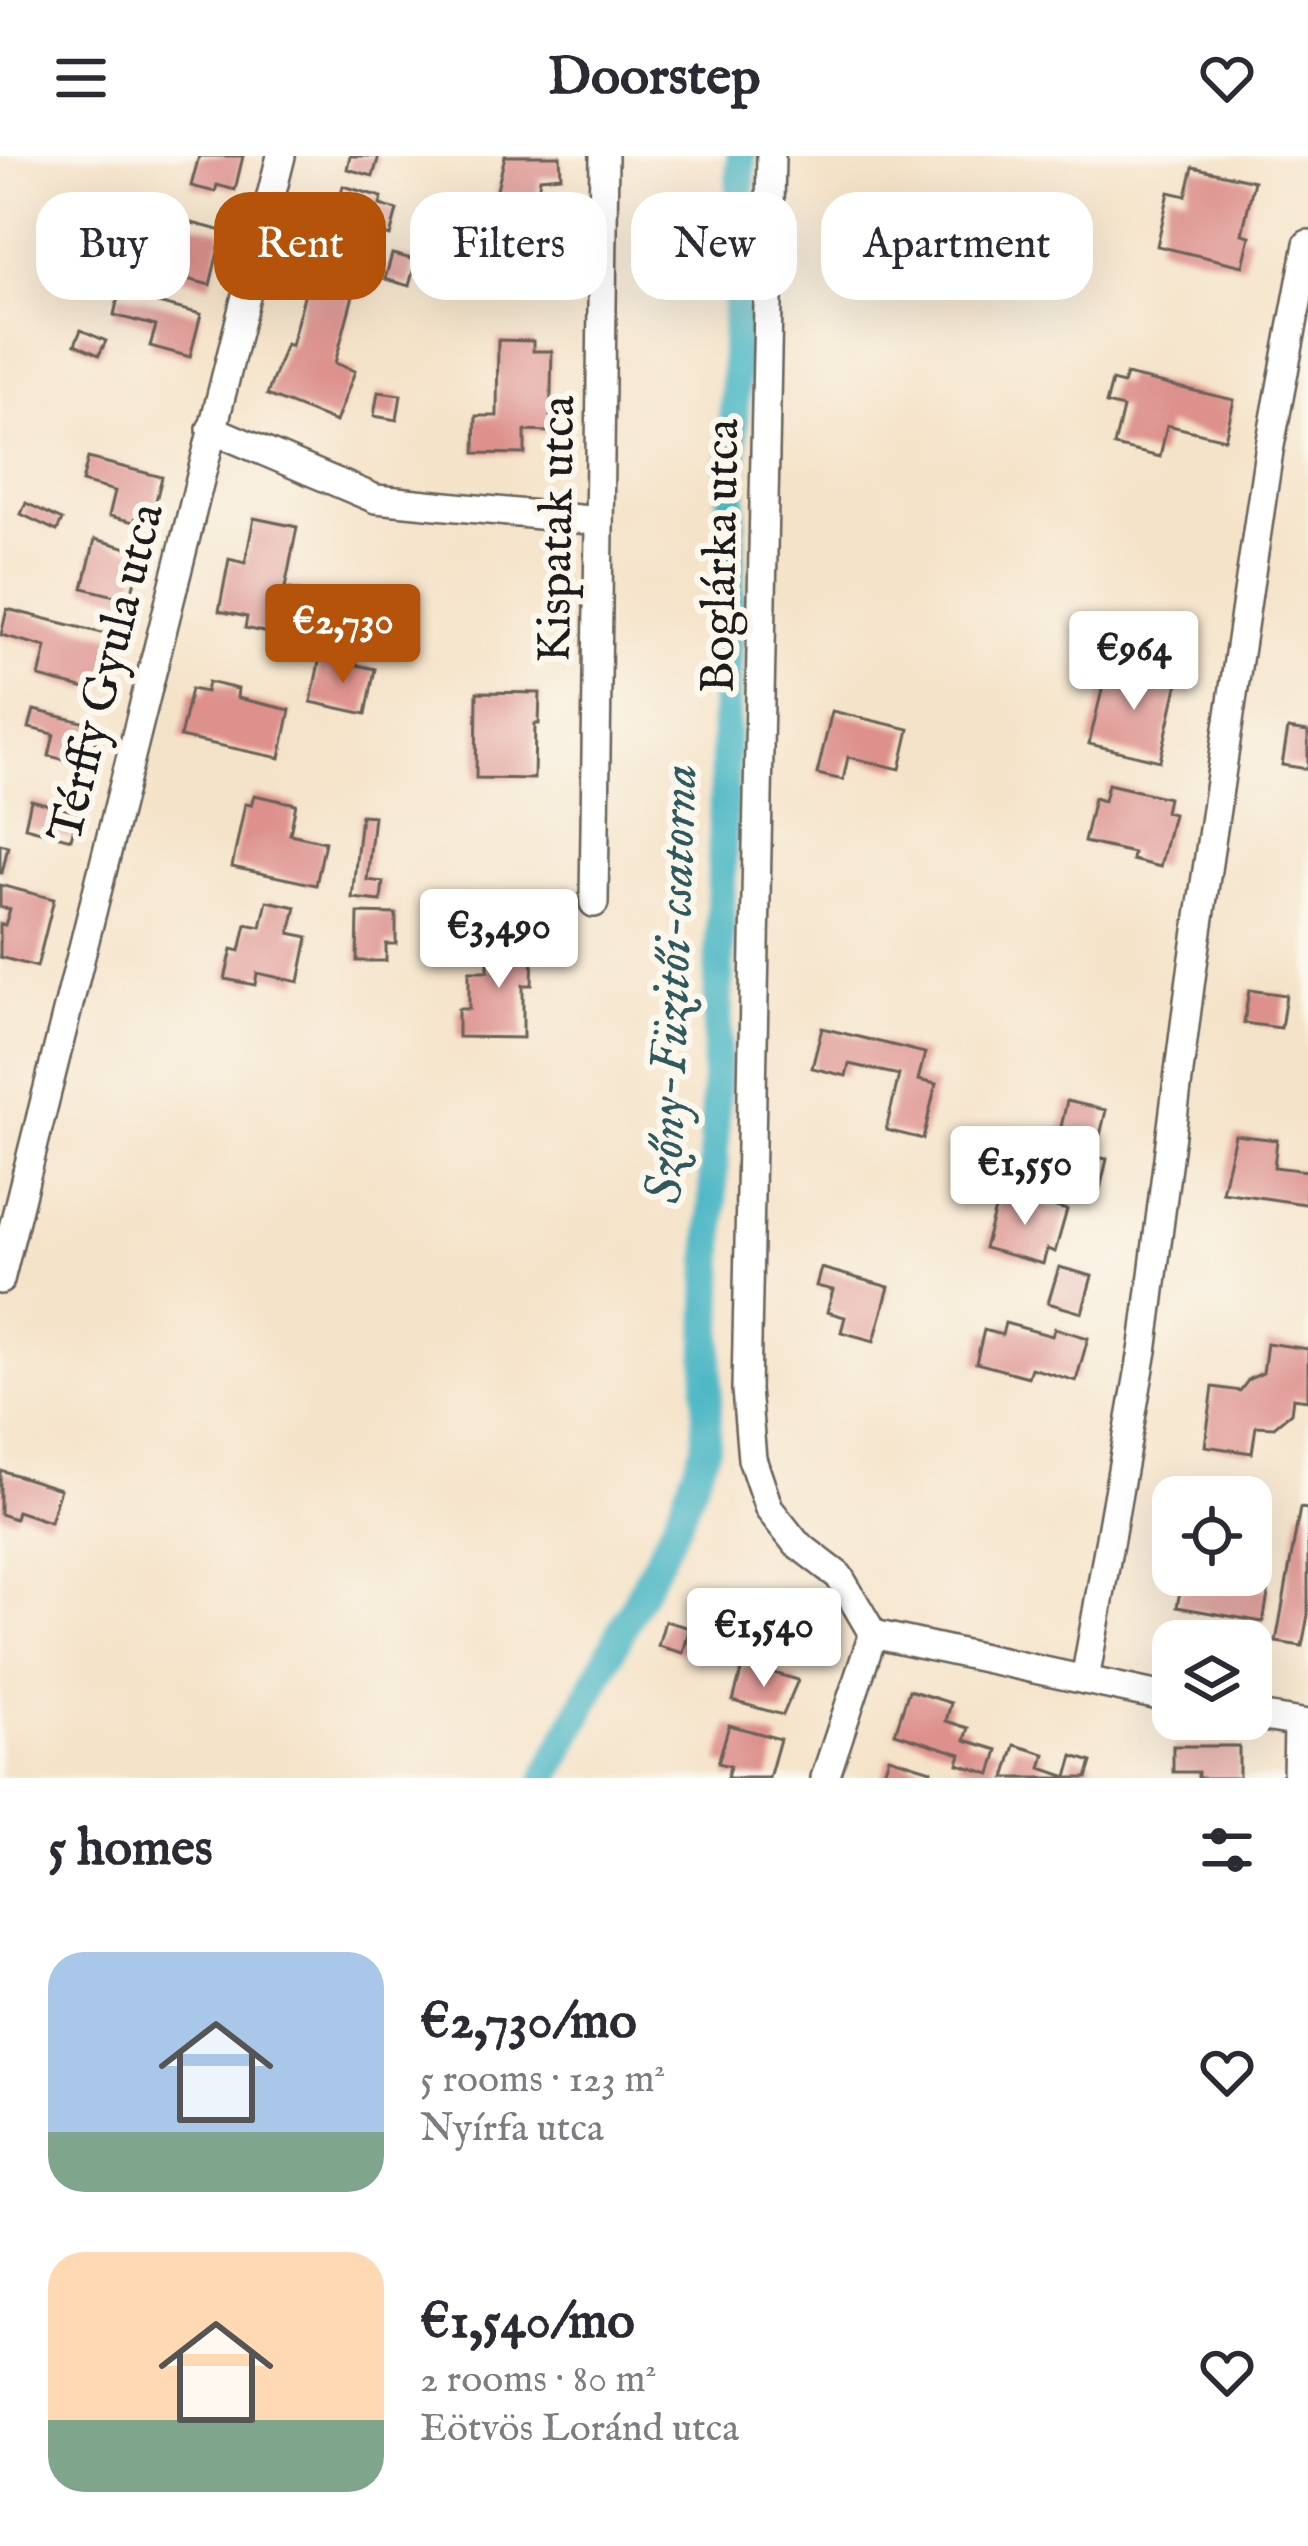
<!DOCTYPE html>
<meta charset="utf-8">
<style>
body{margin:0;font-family:"IM FELL English",serif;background:#f7f7f7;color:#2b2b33;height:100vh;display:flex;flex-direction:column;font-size:45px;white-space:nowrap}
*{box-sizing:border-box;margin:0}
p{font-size:39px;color:#7c7c81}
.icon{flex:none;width:66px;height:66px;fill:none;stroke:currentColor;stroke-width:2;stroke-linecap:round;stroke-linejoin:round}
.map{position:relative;height:1622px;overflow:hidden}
.drawer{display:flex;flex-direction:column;background:#fff;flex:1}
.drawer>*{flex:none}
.top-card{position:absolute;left:36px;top:36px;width:1236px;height:108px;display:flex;gap:24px}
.fabs{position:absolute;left:1152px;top:1320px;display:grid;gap:24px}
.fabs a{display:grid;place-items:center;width:120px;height:120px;border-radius:24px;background:#fff;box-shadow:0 12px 48px #0002;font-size:60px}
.price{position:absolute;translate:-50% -102px;padding:0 27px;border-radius:12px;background:#fff;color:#222;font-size:39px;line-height:78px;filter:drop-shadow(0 3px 6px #0008)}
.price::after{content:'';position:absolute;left:50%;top:72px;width:36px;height:27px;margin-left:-18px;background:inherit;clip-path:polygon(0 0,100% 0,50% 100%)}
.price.selected{background:#b45309;color:#fff}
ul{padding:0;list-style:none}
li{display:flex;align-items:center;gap:36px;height:300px;padding:0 48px}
li span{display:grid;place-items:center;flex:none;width:336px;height:240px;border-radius:36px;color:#555}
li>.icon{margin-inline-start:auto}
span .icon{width:144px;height:144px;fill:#fffc;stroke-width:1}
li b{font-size:51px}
h2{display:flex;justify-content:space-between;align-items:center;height:144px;padding:0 48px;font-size:51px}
.chip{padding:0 42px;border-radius:36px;background:#fff;box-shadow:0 12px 48px #0002;font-size:42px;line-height:108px}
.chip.selected{background:#b45309;color:#fff}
header{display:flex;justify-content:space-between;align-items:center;height:156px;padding:0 48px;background:#fff;font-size:54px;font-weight:800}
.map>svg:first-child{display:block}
</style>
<header><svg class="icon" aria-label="menu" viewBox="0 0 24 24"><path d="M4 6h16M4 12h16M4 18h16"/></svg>Doorstep<svg class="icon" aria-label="heart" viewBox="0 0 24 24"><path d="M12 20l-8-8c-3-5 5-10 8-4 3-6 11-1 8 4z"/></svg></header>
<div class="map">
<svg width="1308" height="1622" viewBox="0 0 1308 1622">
<rect width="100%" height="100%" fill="#fbf7ec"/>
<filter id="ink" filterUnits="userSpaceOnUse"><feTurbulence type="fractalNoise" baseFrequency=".00833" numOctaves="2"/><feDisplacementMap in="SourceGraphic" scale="24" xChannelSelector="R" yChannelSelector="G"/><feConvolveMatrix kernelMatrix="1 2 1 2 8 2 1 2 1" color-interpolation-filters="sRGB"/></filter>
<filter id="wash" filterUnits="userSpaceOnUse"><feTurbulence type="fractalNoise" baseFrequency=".004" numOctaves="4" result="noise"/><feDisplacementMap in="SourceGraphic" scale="48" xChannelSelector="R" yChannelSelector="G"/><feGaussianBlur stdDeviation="2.7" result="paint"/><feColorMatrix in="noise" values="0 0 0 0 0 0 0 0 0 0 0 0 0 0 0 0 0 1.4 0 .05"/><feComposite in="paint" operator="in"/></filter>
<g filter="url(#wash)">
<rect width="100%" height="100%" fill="#f5e3c9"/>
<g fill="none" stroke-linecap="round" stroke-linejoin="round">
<path stroke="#49b6c4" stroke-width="30" d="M546,1622l131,-256 29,-76 35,-1290"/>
</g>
<g id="blocks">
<g fill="#dd908c">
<path d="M199,0h44l-8,34 -18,-5 -2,7 -24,-6z"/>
<path d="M350,0h29l-6,20 -26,-7z"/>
<path d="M505,0h55l1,20 -21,2 -3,20 12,4 -8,28 -50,-15z"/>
<path d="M1193,11l61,14 -12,53 8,2 -7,30 -86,-20 12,-54 17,4z"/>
<path d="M343,30l39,11 -2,8 17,5 -7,26 -56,-16z"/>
<path d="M115,47l108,28 -13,54 -43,-11 8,-33 -66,-16z"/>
<path d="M317,90l46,12 -28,105 20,8 -19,51 -69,-27 19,-51 5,2z"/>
<path d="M392,98l24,6 -7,26 -24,-7z"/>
<path d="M119,137l82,21 -11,43 -40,-11 6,-20 -42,-11z"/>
<path d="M81,174l25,11 -7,14 -24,-11z"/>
<path d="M498,184l35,1v10h19l-2,81 -25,-1v23l-50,-1 1,-37h21z"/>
<path d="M1126,219l108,25 -9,39 -58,-14 -7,32 -46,-11 9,-38 -17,-4 6,-23 11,3z"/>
<path d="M378,236l23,3 -4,25 -23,-4z"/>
<path d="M88,302l74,19 -11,43 -15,-4 -2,6 -25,-6 6,-25 -33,-9z"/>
<path d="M26,347l36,17 -5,11 -36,-17z"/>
<path d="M254,362l43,9 -12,61 18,4 -4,16 10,2 -7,30 -57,-12 2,-11 -28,-6 10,-52 16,4z"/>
<path d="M95,383l47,13 -12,48 -47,-12z"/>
<path d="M7,453l115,29 -12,46 -18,-5 -3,11 -50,-13 7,-30 -45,-12z"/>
<path d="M320,501l55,12 -9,45 -55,-12z"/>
<path d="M1108,509l70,17 -18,79 -71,-17z"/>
<path d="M208,526l30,7 -1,9 53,12 -10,48 -100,-21 11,-48 15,3z"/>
<path d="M477,536l63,1 -1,31h-4l-1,55 -58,-1z"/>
<path d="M34,554l65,16 -10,40 -40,-10 5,-22 -25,-6z"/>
<path d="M832,555l77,18 -9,40 -52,-12 -5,23 -26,-6z"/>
<path d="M1288,573l20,3v37l-26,-4z"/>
<path d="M1108,628l60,14 -3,14 8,2 -13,53 -28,-7 1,-7 -49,-11 10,-44 10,3z"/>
<path d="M254,639l42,9 -6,30 35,8 -9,43 -84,-18 13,-63 6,1z"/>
<path d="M31,644l47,12 -7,27 -46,-12z"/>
<path d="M361,659l13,1 -7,64 16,2 -2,19 -29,-3z"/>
<path d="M0,688l8,2 -6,27h-2z"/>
<path d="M0,729l54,14 -17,68 -37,-10v-33l5,1 5,-16 -10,-2z"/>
<path d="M267,745l29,6 -6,26 18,4 -9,45 -42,-9 -2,12 -30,-6 7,-30 8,2 6,-27 15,3z"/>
<path d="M358,757l38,1v30h-10v17h-29z"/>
<path d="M488,781h45l-1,48h-9v53l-65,-1v-28h11v-38h19z"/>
<path d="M1249,834l37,5 -5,33 -37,-5z"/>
<path d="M822,872l103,25 -7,27 18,4 -13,55 -37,-9 13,-55 -50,-11 -3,12 -34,-8z"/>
<path d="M1067,945l39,9 -11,47 12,2 -8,35 -34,-8 5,-25 -16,-4z"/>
<path d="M1235,979l42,5 -3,27 34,4 -3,33 -83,-12z"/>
<path d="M1000,1036l67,18 -12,42 -8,-3 -4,15 -59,-16z"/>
<path d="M1059,1111l33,9 -10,37 -34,-10z"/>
<path d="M821,1112l68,19 -15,54 -33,-9 4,-15 -18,-5 6,-22 -17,-4z"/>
<path d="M1005,1167l47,13 3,-8 33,10 -12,43 -45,-13 -3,9 -52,-14 8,-33 18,5z"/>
<path d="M1267,1187l41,6v51l-15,-2 -2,15 -17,14 -18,-1 -4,27 -47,-7 8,-59 27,4 9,-12 14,-6z"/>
<path d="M0,1314l60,19 -10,33 -33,-11 -2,8 -15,-5z"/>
<path d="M1300,1352l8,1v106l-6,31 -26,-4z"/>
<path d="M1183,1419h59l-2,9 29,5 -6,33 -86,-15z"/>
<path d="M665,1465l25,7 -7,25 -25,-7z"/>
<path d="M743,1508l55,16 -15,35 -50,-14z"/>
<path d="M909,1534l42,13 -5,18 23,7 -4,12 33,10 -7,24 -33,-10 3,-10 -66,-21z"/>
<path d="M729,1569l51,14 -11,39h-42l3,-12 -12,-3z"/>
<path d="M1015,1589l30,9 -4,14 26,9 6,-21 19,6 -5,16h-82z"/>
<path d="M1173,1590h66v32h-41v-6h-25z"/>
<path d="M889,1601l42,13 -2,8h-47z"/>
</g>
</g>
</g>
<g filter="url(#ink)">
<use href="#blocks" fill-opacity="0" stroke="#686259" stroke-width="3"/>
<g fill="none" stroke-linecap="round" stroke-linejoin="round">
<g stroke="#686259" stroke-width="32">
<g id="minor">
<path d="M771,0l-25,1234 6,69 17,50 27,34 43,33 34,58"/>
<path d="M211,273l165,70 223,22"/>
<path d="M594,747l10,-747"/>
<path d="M0,1124l281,-1124"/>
<path d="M873,1478l300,65"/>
<path d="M1085,1524l59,-335 47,-367 78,-527 39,-207"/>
<path d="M1251,1559l57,9"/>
<path d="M825,1622l48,-144"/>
<path d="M1297,1622l1,-54"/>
</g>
</g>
<use href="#minor" stroke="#fff" stroke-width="27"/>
</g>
</g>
<g text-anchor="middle" stroke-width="12" stroke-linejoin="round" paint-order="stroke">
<g font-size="48" fill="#1c1c1c" stroke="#fbf7ec">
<text transform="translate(554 373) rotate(-89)" y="17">Kispatak utca</text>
<text transform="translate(718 400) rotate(-89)" y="17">Boglárka utca</text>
<text transform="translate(104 516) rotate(-76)" y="17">Térffy Gyula utca</text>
</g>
<g font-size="51" font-style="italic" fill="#2e5a5f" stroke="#fbf7ec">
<text transform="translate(670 828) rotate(-88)" y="18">Szőny-Füzitői-csatorna</text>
</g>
</g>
</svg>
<div class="fabs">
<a><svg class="icon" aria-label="locate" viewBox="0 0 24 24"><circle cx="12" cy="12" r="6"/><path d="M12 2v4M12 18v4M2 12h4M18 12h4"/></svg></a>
<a><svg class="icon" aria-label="layers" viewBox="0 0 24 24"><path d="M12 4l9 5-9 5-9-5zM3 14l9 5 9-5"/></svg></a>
</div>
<b class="price selected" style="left:343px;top:530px">€2,730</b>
<b class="price" style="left:1134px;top:557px">€964</b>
<b class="price" style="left:499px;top:835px">€3,490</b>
<b class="price" style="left:1025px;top:1072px">€1,550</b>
<b class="price" style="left:764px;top:1534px">€1,540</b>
<div class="top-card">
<a class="chip">Buy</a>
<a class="chip selected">Rent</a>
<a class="chip">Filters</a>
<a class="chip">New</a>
<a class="chip">Apartment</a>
</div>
</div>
<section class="drawer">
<h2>5 homes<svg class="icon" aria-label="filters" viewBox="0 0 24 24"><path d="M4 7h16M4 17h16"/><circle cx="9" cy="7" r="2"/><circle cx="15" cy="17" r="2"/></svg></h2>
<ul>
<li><span style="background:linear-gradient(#a9c7e8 75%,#7fa58c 0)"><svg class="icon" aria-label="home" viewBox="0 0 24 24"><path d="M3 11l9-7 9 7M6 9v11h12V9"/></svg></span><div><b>€2,730/mo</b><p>5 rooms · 123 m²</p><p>Nyírfa utca</p></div><svg class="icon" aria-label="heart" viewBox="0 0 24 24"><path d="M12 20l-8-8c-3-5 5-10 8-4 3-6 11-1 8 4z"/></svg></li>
<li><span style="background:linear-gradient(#ffd9b3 70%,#7fa58c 0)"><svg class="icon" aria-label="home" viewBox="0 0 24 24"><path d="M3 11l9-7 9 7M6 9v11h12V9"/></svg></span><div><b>€1,540/mo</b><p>2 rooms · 80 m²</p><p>Eötvös Loránd utca</p></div><svg class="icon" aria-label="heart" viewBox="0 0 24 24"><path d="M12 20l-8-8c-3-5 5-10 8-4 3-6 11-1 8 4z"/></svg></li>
</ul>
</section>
